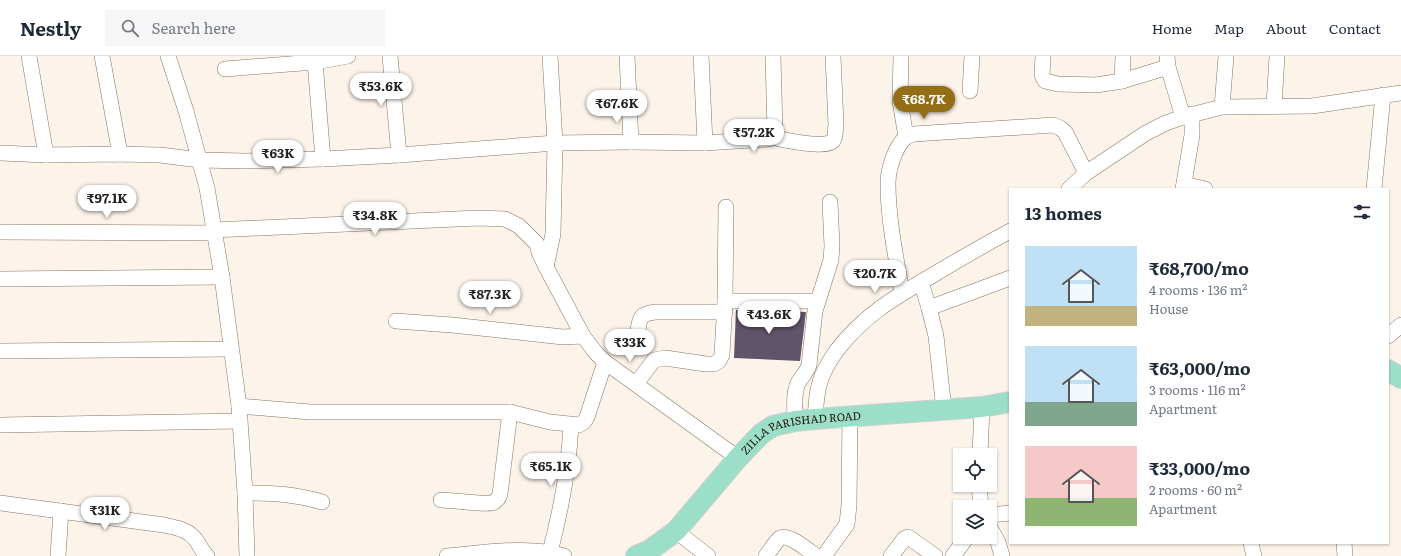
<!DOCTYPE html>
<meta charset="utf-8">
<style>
body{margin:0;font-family:Literata,serif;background:#f6f6f7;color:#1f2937;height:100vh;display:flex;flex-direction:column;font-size:15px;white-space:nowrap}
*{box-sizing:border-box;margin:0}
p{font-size:13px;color:#747a83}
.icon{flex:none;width:22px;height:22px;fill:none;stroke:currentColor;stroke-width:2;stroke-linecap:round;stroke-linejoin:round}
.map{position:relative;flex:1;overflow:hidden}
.sheet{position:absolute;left:1009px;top:132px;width:380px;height:356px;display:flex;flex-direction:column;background:#fff;border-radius:0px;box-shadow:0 1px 3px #0004}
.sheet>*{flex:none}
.fabs{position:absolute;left:953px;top:392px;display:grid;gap:8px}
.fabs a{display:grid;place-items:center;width:44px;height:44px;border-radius:0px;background:#fff;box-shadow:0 1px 3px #0004;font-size:20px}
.price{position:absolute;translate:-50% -34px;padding:0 9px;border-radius:14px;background:#fff;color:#222;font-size:13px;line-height:26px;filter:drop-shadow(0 1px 2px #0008)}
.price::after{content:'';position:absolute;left:50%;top:24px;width:12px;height:9px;margin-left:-6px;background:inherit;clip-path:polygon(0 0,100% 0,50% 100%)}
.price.selected{background:#946e17;color:#fff}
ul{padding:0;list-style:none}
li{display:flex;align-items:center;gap:12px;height:100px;padding:0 16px}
li span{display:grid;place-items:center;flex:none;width:112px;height:80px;border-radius:0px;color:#555}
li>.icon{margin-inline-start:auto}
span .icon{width:48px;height:48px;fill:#fffc;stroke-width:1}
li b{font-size:17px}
h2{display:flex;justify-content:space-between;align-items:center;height:48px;padding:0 16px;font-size:17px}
header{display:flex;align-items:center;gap:24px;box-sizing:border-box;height:56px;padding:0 20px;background:#fff;border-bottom:1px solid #e0e1e3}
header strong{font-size:19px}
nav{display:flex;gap:22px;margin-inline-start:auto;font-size:14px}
.search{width:280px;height:36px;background:#f6f6f7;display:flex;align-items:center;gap:10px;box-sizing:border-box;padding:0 14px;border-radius:0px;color:#747a83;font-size:15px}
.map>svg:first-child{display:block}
</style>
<header>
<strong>Nestly</strong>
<div class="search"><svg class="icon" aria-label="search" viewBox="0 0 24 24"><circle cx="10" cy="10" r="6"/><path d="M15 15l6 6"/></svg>Search here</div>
<nav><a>Home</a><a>Map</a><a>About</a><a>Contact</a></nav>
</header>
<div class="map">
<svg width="1401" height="500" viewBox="0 0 1401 500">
<rect width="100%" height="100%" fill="#fcf3ea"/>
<path fill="#5f546a" d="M736,254l70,2 -6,49 -66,-3z"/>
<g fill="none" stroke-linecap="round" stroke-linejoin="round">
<g stroke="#887561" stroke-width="16">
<g id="minor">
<path d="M29,0l17,99"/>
<path d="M102,0l18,98"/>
<path d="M168,0l18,55 21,77 15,89 17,129 6,87 2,63"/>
<path d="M390,0l9,99"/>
<path d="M701,0l4,87"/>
<path d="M901,0l-1,45 6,36"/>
<path d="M1043,0l-1,19 3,6 13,3 38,1 26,-4 46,-14"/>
<path d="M1167,0l1,11 15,50"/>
<path d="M315,6l33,-6"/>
<path d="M225,13l90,-7 8,97"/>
<path d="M1122,25l1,-25"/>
<path d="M970,35l2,-35"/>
<path d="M1274,50l3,-50"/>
<path d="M1222,51l4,-51"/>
<path d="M773,81c10,3 52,12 60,4 3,-4 2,-11 3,-16l-3,-69"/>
<path d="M631,86l74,1 63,-4 5,-2 2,-6 -2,-75"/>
<path d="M0,97l46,2 74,-1 40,1 40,5 46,1 77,-2 76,-4 156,-12 76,-1 -4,-86"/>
<path d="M1184,128l21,5"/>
<path d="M1069,133l17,-16 60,-40 20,-10 17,-6 39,-10 90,-1 89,-13"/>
<path d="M1183,133l9,-54v-21"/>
<path d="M1374,133l9,-94"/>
<path d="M214,174l264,-12 27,1 14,7 18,18 2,8 7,15 37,69 13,17 9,9 133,96"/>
<path d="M0,176l215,1"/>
<path d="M546,211l7,-33 2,-91 -5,-87"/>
<path d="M0,223l222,-2"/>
<path d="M921,226l8,26 7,28 8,74"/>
<path d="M902,237c-6,-36 -14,-73 -14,-110 0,-13 7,-36 17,-45 2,-2 6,-3 9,-4l139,-9 7,3 5,4 21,41"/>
<path d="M725,245h92"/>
<path d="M929,252l81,-30"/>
<path d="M396,265l56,4 111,12 20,-1"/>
<path d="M638,274c2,-14 3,-16 17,-18h70"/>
<path d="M1388,280l13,-11"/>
<path d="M0,295l231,-2"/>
<path d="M636,328l18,-24 11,-2 41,6h8l5,-3 3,-6 3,-54 1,-94"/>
<path d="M239,350l71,6h200l40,10 29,3 5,-3 3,-5 18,-55"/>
<path d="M815,363c1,-12 1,-25 5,-37 3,-11 10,-22 17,-32 28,-36 57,-52 96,-75 25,-15 51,-30 77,-44"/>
<path d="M795,365c0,-12 -2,-27 3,-38 4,-7 9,-11 11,-18l6,-54 16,-51 1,-14 -2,-44"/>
<path d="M0,369l240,-4"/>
<path d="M980,399l2,-48"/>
<path d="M979,429l2,22"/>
<path d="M245,437c28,0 50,1 77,9"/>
<path d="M441,444c12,0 41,5 51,3 5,-2 7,-5 8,-9l10,-82"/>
<path d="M0,447l164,22c12,3 24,4 32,15 4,6 6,11 11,16"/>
<path d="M990,459l20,-2"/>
<path d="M990,472l8,14 4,14"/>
<path d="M676,475l32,25"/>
<path d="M1251,487l3,13"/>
<path d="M1344,487l1,13"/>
<path d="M550,496c11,-42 19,-84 21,-127"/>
<path d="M58,500l3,-45"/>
<path d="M447,500c33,-3 86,-11 117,0"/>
<path d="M766,500c3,-4 10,-15 14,-18 8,-5 29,13 36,18"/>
<path d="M824,500l23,-32 2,-19 1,-89"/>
<path d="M891,500l13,-17 4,-2 27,19"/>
<path d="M953,500l14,-19"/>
</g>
</g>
<g stroke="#d2d0cf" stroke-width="22">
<g id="major">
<path d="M1388,314l13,8"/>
<path id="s1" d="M636,500l14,-6 26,-19 62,-73 23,-24 12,-8 22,-5 20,-2 167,-12 28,-5"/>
</g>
</g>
<use href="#minor" stroke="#fff" stroke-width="15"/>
<use href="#major" stroke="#9cdfc9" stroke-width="20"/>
</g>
<g text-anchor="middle" stroke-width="4" stroke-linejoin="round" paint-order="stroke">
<g font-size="11" fill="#1c150d" stroke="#fcf3ea">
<text dy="4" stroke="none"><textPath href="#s1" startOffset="215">ZILLA PARISHAD ROAD</textPath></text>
</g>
</g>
</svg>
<div class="fabs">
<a><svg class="icon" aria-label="locate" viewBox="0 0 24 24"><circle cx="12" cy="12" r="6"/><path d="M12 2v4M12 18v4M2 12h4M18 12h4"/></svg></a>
<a><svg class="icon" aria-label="layers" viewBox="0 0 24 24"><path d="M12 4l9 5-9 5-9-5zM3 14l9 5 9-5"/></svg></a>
</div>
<b class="price" style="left:381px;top:51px">₹53.6K</b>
<b class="price selected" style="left:924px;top:64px">₹68.7K</b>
<b class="price" style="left:617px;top:68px">₹67.6K</b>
<b class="price" style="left:754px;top:97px">₹57.2K</b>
<b class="price" style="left:278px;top:118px">₹63K</b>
<b class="price" style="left:107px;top:163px">₹97.1K</b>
<b class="price" style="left:375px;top:180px">₹34.8K</b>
<b class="price" style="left:875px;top:238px">₹20.7K</b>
<b class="price" style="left:490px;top:259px">₹87.3K</b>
<b class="price" style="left:769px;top:279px">₹43.6K</b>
<b class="price" style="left:630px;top:307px">₹33K</b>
<b class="price" style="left:551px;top:431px">₹65.1K</b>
<b class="price" style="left:105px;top:475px">₹31K</b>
<section class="sheet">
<h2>13 homes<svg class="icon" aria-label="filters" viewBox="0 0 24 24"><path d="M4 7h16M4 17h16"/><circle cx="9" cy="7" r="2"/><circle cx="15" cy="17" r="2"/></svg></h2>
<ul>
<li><span style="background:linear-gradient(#bfe0f5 75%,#c2b280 0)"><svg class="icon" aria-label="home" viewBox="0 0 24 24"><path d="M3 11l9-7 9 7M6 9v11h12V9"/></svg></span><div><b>₹68,700/mo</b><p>4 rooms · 136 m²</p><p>House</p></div></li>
<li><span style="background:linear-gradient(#bfe0f5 70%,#7fa58c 0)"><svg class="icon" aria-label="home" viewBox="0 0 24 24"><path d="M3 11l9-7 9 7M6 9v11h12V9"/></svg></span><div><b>₹63,000/mo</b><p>3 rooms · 116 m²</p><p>Apartment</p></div></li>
<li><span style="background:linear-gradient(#f6c9c9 65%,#8fb573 0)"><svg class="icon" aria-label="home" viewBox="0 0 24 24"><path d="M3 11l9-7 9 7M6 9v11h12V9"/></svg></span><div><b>₹33,000/mo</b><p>2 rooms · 60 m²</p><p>Apartment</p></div></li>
</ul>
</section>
</div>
